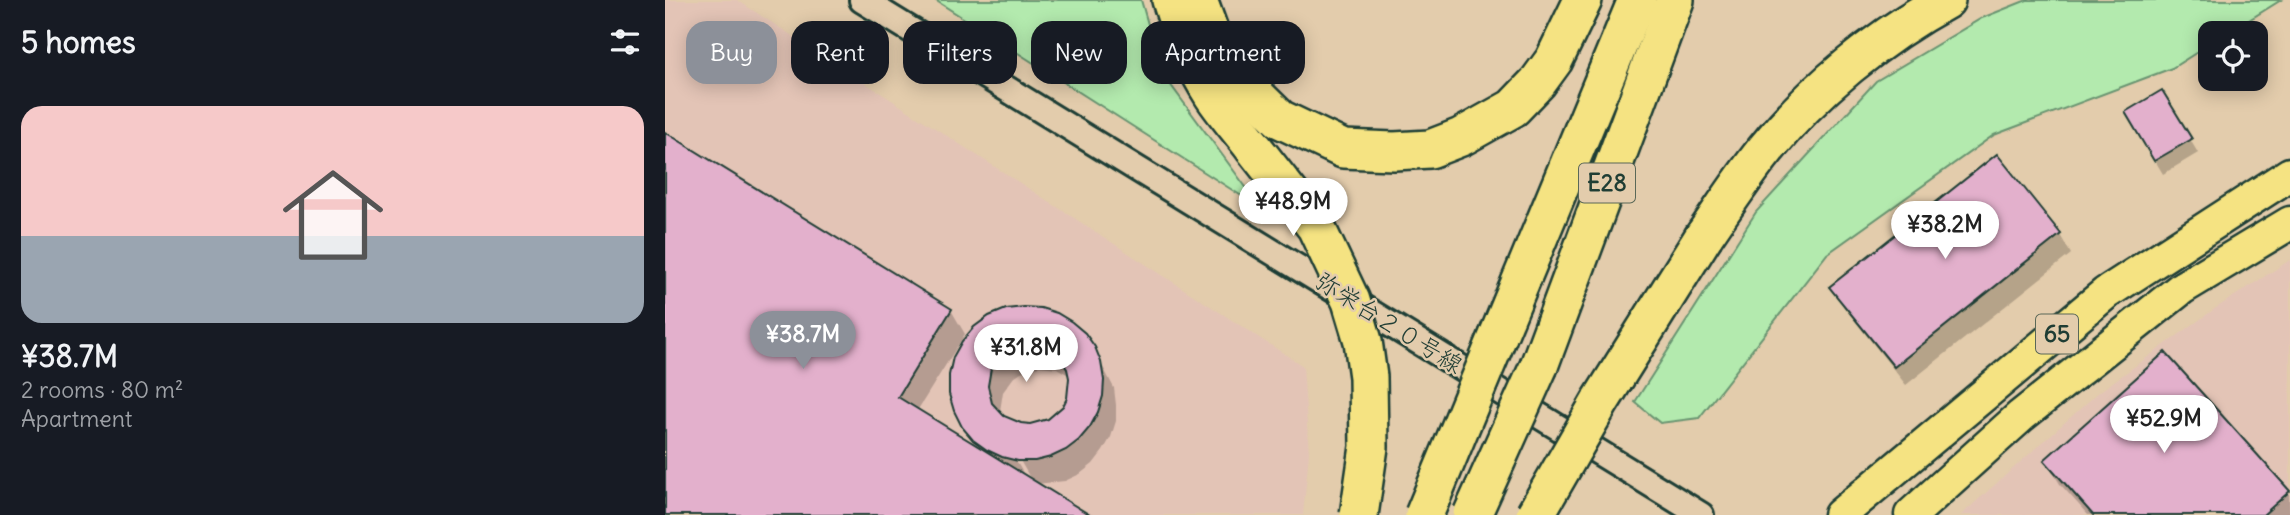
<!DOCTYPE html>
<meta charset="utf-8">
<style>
body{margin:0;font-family:Delius,"Klee One",sans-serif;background:#242831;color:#f1f3f6;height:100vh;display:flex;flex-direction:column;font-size:26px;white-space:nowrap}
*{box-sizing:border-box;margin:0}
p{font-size:23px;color:#9ea1a6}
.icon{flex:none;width:38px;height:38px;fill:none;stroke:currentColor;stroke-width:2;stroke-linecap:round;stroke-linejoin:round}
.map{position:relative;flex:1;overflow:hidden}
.drawer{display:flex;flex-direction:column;background:#171b24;width:665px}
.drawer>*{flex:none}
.top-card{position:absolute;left:21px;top:21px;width:665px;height:63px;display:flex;gap:14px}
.tools{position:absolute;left:1533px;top:21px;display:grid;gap:14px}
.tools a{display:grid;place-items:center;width:70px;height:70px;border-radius:14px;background:#171b24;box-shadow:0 4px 18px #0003;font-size:35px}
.price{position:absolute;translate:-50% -60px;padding:0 16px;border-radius:24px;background:#fff;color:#222;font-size:23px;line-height:46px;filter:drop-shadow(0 2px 4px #0008)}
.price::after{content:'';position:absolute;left:50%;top:42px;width:21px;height:16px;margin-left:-10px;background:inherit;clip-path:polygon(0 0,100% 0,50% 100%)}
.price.current{background:#8c9099;color:#fff}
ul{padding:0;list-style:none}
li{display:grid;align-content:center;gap:14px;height:371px;padding:0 21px}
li+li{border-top:2px solid #363941}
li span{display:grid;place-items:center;height:217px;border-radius:21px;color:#555}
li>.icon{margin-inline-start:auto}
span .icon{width:126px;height:126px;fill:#fffc;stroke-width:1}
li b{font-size:30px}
h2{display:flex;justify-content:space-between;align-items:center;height:84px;padding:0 21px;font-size:30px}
.tag{padding:0 24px;border-radius:21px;background:#171b24;box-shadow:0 4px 18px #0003;font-size:24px;line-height:63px}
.tag.current{background:#8c9099;color:#fff}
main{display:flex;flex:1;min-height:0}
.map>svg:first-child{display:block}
</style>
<main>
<section class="drawer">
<h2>5 homes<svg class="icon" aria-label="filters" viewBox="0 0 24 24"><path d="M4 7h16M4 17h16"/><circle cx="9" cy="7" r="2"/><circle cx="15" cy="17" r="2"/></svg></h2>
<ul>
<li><span style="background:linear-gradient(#f6c9c9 60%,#9aa5b1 0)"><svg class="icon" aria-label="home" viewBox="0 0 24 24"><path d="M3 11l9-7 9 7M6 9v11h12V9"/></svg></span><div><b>¥38.7M</b><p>2 rooms · 80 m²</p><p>Apartment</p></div></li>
</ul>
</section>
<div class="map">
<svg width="1625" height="515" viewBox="0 0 1625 515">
<rect width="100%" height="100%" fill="#e3ccac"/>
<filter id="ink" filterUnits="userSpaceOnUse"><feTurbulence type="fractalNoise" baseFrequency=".0143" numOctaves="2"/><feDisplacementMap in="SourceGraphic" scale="14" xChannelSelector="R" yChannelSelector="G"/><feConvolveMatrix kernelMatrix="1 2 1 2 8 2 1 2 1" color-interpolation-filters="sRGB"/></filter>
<g filter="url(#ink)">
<g fill="#e3c4b6">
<path d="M0,0h72l566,366 6,87 -6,62h-638z"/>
<path d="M1625,260v255h-329l138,-123 117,-84z"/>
</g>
<g fill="#b3eaae" stroke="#699471" stroke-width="2">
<path d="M270,0h206l21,73 100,136z"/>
<path d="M1362,0h254l-53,33h-18v11l-38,24 -178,67 -167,119 -128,164 -39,5 -25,-21 121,-190 120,-131 106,-63z"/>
</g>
<g fill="#0003" fill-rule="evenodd">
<path d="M1497,92l36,61 -35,21 -36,-61z"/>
<path d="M0,134l286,176 14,24 -48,77 59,36 -12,-20 11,-99 118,20 21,40 2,17v16l-5,16 -8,14 -10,13 -13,10 -15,7 -29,3 51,31h-422zM374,366l18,2 13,8 -1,22 -11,17 -18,10 -10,1 -27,-8 -3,-7 3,-19 11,-15 7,-5zM350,452l18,31 -7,-5 -14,-24z"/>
<path d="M1332,156l63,79 11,19 -165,131 -63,-79 -11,-19z"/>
<path d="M1381,461l243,31 1,23h-202l-28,-31z"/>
</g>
<g fill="#e3b0cc" stroke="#1f3d34" stroke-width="2" fill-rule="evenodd">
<path d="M1497,90l30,49 -38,22 -29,-49z"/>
<path d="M0,132l287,177 -54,88 192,118h-425z"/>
<path d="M1332,154l64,80 -167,133 -65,-80z"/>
<path d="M359,307l17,1 16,5 15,9 13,11 10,14 6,15 3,18 -1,16 -5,16 -8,15 -11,13 -13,10 -15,7 -16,4h-17l-16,-4 -15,-7 -14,-10 -11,-13 -8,-16 -5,-17v-19l4,-18 9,-16 12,-14 15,-11 17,-7zM359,343l18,2 15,9 10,15 2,9 -2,20 -4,8 -15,13 -18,5 -9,-1 -17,-7 -12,-13 -4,-17 3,-18 9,-14 16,-9z"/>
<path d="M1500,352l125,139 -27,24h-170l-49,-55z"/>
</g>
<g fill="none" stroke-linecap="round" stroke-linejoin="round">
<g stroke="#1f3d34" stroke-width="30">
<path id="minor" d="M197,0l839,515"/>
</g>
<g stroke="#1f3d34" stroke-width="37">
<g id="major">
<path d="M1175,515l266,-222 184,-119"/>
<path d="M1246,515l110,-99 161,-128 108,-65"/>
</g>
</g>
<g stroke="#1f3d34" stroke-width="42">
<g id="highway">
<path d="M506,0c10,33 23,66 42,95 12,18 27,35 40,52"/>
<path d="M533,0l15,41 17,29 50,49 63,30 51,2 36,-2 31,-12 52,-29 25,-26 16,-22 29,-60"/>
<path d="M1039,236c20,-29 40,-60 62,-87 47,-59 114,-113 180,-149"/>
<path d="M833,336l139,-336"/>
<path d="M874,366l136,-366"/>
</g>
</g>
<use href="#minor" stroke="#e3ccac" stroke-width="24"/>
<use href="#major" stroke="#f5e382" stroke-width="32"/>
<use href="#highway" stroke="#f5e382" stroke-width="37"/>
<g stroke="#1f3d34" stroke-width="42" stroke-linecap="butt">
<g id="highway-bridge">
<path d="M588,147l63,80 35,74 12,40 5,36 1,70 -10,68"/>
<path d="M759,515l74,-179"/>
<path d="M807,515l67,-149"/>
<path d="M870,515l65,-113 104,-166"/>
</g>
</g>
<use href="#highway-bridge" stroke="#f5e382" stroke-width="37"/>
</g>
</g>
<g text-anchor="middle" stroke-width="5" stroke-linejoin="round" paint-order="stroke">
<g fill="#e3ccac" stroke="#5a6858" stroke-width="2">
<rect x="914" y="163.5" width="56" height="39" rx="5"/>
<rect x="1371" y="314.5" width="42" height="39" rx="5"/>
</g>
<g font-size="23" font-weight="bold" fill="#1f3d34">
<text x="942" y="191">E28</text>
<text x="1392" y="342">65</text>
</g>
<g font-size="24" fill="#1f3d34" stroke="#e3ccac">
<text transform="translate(724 323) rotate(32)" y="8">弥栄台２０号線</text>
</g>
</g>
</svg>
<div class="tools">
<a><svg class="icon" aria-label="locate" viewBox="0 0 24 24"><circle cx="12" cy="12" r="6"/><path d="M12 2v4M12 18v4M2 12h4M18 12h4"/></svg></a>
</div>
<b class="price" style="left:628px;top:238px">¥48.9M</b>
<b class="price" style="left:1280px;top:261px">¥38.2M</b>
<b class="price current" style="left:138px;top:371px">¥38.7M</b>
<b class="price" style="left:361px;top:384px">¥31.8M</b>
<b class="price" style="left:1499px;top:455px">¥52.9M</b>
<div class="top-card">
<a class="tag current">Buy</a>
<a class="tag">Rent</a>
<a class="tag">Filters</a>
<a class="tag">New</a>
<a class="tag">Apartment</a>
</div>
</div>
</main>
